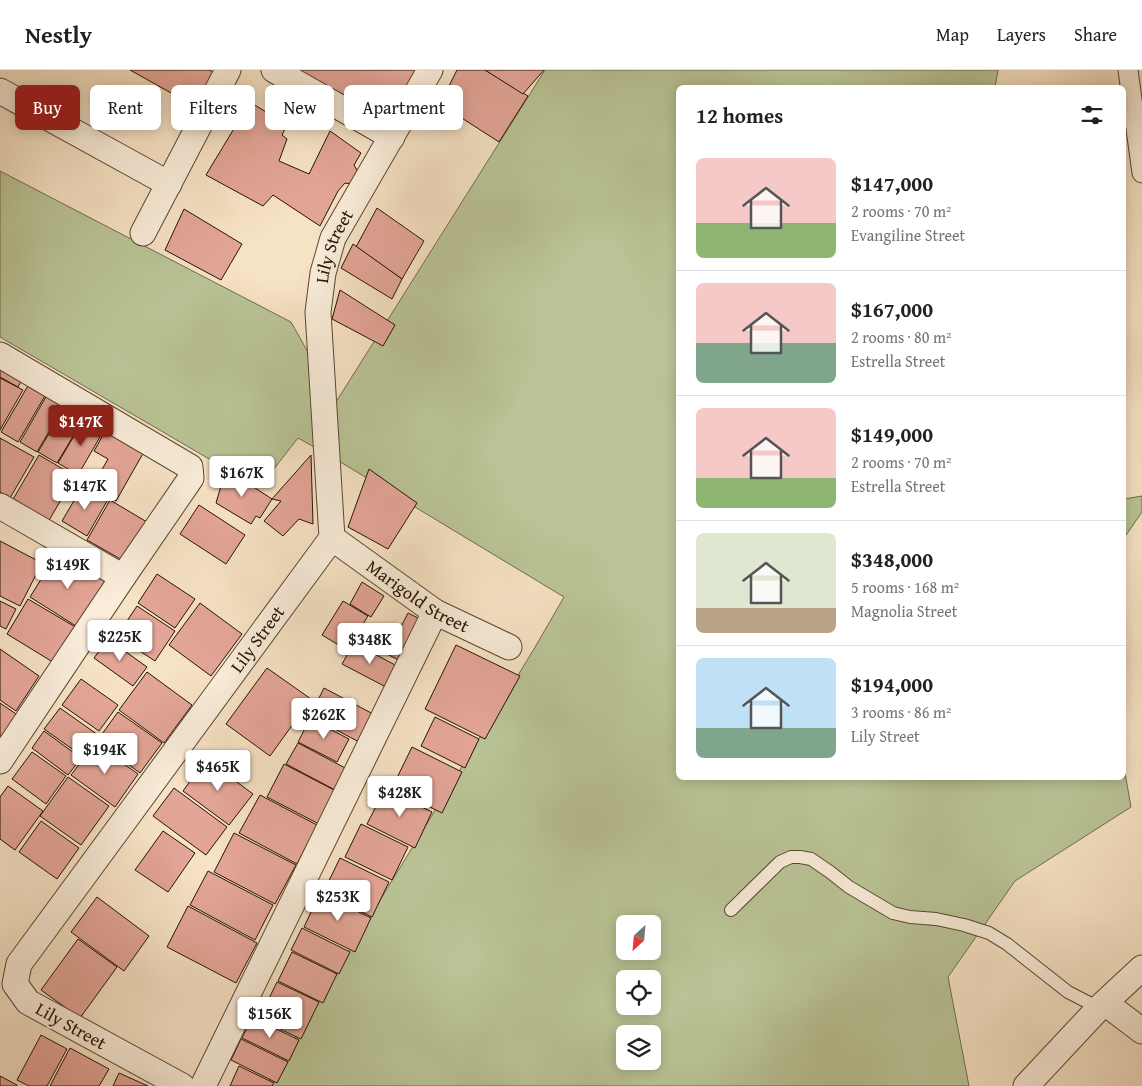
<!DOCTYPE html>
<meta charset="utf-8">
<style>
body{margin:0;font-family:"Gentium Book Plus",serif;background:#f2f2f2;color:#222;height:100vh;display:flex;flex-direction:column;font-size:19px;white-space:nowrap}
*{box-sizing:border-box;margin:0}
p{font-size:16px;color:#767676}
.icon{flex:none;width:28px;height:28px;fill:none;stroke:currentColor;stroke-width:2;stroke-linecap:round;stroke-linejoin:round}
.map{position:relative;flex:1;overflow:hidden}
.drawer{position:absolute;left:676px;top:15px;width:450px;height:695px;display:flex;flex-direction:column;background:#fff;border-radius:8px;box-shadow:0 2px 12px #0003}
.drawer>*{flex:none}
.guide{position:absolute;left:15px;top:15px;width:475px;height:45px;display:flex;gap:10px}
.needle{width:32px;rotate:206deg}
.tools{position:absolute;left:616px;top:845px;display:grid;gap:10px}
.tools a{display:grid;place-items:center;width:45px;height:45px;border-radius:8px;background:#fff;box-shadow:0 2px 12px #0003;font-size:25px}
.price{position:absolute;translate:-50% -42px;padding:0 11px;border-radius:5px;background:#fff;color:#222;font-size:16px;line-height:32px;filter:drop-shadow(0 1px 2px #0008)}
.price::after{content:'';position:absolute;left:50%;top:30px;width:15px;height:11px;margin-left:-8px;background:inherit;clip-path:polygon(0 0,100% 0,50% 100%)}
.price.selected{background:#8f2418;color:#fff}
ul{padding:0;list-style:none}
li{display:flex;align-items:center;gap:15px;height:125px;padding:0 20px}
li+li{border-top:1px solid #e0e0e0}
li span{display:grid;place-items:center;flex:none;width:140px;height:100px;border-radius:8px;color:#555}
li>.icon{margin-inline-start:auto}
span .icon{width:60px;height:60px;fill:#fffc;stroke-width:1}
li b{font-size:21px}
h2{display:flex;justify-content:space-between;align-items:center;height:60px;padding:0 20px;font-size:21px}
.pill{padding:0 18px;border-radius:8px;background:#fff;box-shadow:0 2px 12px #0003;font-size:18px;line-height:45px}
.pill.selected{background:#8f2418;color:#fff}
header{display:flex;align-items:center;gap:30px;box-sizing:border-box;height:70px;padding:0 25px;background:#fff;border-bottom:1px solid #e0e0e0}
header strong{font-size:24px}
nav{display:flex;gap:28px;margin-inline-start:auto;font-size:18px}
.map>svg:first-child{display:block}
</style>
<header>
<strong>Nestly</strong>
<nav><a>Map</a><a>Layers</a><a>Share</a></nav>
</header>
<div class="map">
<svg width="1142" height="1016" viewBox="0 0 1142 1016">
<rect width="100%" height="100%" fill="#f6e2c4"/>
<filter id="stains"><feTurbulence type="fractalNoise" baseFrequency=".004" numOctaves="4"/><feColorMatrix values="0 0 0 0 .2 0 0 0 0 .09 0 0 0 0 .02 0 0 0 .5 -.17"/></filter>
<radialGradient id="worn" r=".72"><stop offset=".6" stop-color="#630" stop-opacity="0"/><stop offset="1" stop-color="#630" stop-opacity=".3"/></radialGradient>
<g fill="#bac496" stroke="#706c4c" fill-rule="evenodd">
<path d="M545,0h453l-3,17 -316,1v690h445v-11l7,40 -116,74 -67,96 21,109h-703l268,-437 30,-52 -227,-137 -39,-22 -39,50 -259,-151v-166l291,151 45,80zM625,854h27v27h-27zM625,909h27v27h-27zM625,964h27v27h-27z"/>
<path d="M1142,426v16l-18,26v-39z"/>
</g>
<g fill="#e3a597" stroke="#261302">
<path d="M130,0h79l9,4 -20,34z"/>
<path d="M289,0h138l-30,56z"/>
<path d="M457,0h28l43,26 -29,46 -59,-38z"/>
<path d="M485,0h59l-21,24z"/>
<path d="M250,32l37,23 -5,10 5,4 -8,22 30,13 21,-43 31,22 -7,12 4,7 -7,12 -6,-1 -7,8 -18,35 -47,-31 -10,11 -57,-31z"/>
<path d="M377,138l47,33 -22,38 -46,-32z"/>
<path d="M184,139l58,35 -21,36 -56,-30z"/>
<path d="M353,174l49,35 -10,20 -51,-31z"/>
<path d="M340,220l55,35 -12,21 -51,-27z"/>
<path d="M0,290l25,14 -7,13 -18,-10z"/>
<path d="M0,308l23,12 -23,40z"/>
<path d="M29,314l17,10 -28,48 -17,-10z"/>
<path d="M47,325l17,11 -27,46 -17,-10z"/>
<path d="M65,337l19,11 -27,45 -19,-11z"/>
<path d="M84,349l20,11 -26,45 -20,-12z"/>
<path d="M107,358l38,22 -29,51 -24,-14 16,-28 -14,-8z"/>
<path d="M0,368l34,19 -24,41 -10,-6z"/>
<path d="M39,385l36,21 -27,46 -36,-21z"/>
<path d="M311,385l2,69 -14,-5 -16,17 -19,-15 17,-20 -9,-2z"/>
<path d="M226,399l46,30 -12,19 -4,-2 -5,8 -35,-21z"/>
<path d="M369,399l48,34 -29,46 -40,-22z"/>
<path d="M82,417l25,14 -20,35 -25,-15z"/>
<path d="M110,430l37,22 -23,39 -37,-21z"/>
<path d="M199,435l46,30 -19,29 -46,-30z"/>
<path d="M0,471l42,22 -22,43 -20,-10z"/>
<path d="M58,482l49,31 -28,45 -49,-31z"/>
<path d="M157,504l38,25 -20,29 -37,-25z"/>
<path d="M362,512l22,14 -13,21 -21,-13z"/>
<path d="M28,529l49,29 -21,36 -49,-30z"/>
<path d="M0,531l16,8 -10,20 -6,-3z"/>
<path d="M343,531l25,15 -21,34 -25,-15z"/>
<path d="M200,533l42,31 -31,42 -42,-31z"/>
<path d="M137,536l38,25 -20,30 -38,-25z"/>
<path d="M408,543l20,10 -22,41 -19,-10z"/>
<path d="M108,569l39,28 -14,19 -39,-28z"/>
<path d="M354,573l43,23 -11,21 -44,-23z"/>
<path d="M456,575l64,31 -35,63 -60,-30z"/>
<path d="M0,579l39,27 -23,35 -16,-11z"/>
<path d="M267,598l44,31 -41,57 -44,-32z"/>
<path d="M147,602l45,33 -28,38 -45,-33z"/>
<path d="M81,609l37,26 -19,26 -37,-26z"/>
<path d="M324,618l51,27 -14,28 -51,-27z"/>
<path d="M0,633l19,13 -19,28z"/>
<path d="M60,638l38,27 -16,21 -38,-27z"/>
<path d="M118,642l44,31 -22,30 -43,-32z"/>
<path d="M435,647l44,22 -14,29 -44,-22z"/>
<path d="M310,649l39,20 -12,23 -39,-20z"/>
<path d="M44,661l37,27 -13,17 -36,-27z"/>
<path d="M95,673l43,31 -23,33 -44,-32z"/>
<path d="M298,673l51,27 -12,21 -51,-27z"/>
<path d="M412,677l50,25 -20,41 -50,-25z"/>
<path d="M32,682l34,24 -20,28 -34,-25z"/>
<path d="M206,689l47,35 -24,31 -46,-34z"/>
<path d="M284,694l52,27 -17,33 -52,-27z"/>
<path d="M68,707l41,29 -28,39 -41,-29z"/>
<path d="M8,716l35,25 -28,39 -15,-11v-42z"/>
<path d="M174,718l53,39 -21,28 -53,-39z"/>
<path d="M385,719l47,23 -17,36 -48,-24z"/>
<path d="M260,725l57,30 -20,39 -58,-31z"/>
<path d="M41,751l38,27 -22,31 -38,-27z"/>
<path d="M361,754l47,23 -16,33 -47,-23z"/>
<path d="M163,761l32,22 -27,39 -33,-22z"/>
<path d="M234,763l62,32 -21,39 -61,-32z"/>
<path d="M340,788l49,24 -17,35 -49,-24z"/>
<path d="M208,801l65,34 -18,35 -65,-35z"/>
<path d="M320,823l51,25 -16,34 -51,-25z"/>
<path d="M97,827l52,39 -25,35 -53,-39z"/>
<path d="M188,836l69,37 -21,40 -69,-36z"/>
<path d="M302,858l48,24 -11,22 -48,-24z"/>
<path d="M78,869l39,28 -37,51 -39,-28z"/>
<path d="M292,882l45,22 -14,29 -45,-22z"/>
<path d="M277,912l42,20 -18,37 -42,-20z"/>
<path d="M252,947l47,23 -10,21 -47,-23z"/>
<path d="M41,965l26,14 -20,37h-18l-12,-6z"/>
<path d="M241,969l47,23 -11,21 -46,-23z"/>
<path d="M70,978l39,21 -10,17h-49z"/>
<path d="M239,996l35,17 -2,3h-42z"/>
<path d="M119,1003l29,13h-35z"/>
<path d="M0,1006l17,9v1h-17z"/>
</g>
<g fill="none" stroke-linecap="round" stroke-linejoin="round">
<g stroke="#5a4732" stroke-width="14">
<path id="service" d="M731,840l49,-48 11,-5h9l11,2 19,13 19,15 44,26 17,4 26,2 28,6 25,8 18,11 61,48 31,16"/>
</g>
<g stroke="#5a4732" stroke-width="21">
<path id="pedestrian" d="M1128,0l14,103"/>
</g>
<g stroke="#5a4732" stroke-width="27">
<g id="minor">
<path d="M274,0l118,67"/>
<path d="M0,21l169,93"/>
<path d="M143,163l85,-163"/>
<path d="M0,285l190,112 1,11 -68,99 -123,184"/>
<path d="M0,436l123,71"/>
<path id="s1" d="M332,468l103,74 74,35"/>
<path d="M1105,933l37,28"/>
<path id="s2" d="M182,1016l-154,-84 -13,-18 4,-20 313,-426 -14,-226 5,-39 10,-35 97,-168"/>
<path d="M203,1016l232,-474"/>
<path d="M1026,1016l73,-78 43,-40"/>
</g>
</g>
<use href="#service" stroke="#f9ecd9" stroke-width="12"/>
<use href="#pedestrian" stroke="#f9ecd9" stroke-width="19"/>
<use href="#minor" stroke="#f9ecd9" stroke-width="25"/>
</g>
<g text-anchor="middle" stroke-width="5" stroke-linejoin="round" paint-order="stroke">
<g font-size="18" fill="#261302" stroke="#f9ecd9">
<text dy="6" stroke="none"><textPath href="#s2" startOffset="1041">Lily Street</textPath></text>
<text dy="6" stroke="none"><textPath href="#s1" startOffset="104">Marigold Street</textPath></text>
<text dy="6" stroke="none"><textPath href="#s2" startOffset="621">Lily Street</textPath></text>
<text transform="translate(71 956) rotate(29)" y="6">Lily Street</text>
</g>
</g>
<rect width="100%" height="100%" filter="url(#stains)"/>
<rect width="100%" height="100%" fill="url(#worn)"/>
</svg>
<div class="tools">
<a><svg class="needle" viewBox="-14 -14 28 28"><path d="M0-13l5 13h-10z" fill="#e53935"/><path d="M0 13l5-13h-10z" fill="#767676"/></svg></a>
<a><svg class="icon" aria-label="locate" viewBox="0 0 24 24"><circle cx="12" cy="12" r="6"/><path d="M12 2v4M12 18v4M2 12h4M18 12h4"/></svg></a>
<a><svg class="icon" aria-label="layers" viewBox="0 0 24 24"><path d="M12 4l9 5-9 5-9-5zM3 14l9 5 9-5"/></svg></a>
</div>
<b class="price selected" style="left:81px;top:377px">$147K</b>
<b class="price" style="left:242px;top:428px">$167K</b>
<b class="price" style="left:85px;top:441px">$147K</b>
<b class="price" style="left:68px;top:520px">$149K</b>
<b class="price" style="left:120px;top:592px">$225K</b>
<b class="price" style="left:370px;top:595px">$348K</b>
<b class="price" style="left:324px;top:670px">$262K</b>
<b class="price" style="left:105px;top:705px">$194K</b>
<b class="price" style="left:218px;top:722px">$465K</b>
<b class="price" style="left:400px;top:748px">$428K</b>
<b class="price" style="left:338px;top:852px">$253K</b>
<b class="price" style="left:270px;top:969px">$156K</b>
<div class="guide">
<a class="pill selected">Buy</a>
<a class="pill">Rent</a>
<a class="pill">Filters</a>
<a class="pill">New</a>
<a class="pill">Apartment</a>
</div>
<section class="drawer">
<h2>12 homes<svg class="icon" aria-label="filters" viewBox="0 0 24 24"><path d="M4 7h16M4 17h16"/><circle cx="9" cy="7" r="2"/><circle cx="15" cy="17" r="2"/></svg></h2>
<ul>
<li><span style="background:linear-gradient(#f6c9c9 65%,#8fb573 0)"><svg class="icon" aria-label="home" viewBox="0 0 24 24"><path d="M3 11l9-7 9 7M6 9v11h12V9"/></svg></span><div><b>$147,000</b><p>2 rooms · 70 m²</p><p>Evangiline Street</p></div></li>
<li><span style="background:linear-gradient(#f6c9c9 60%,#7fa58c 0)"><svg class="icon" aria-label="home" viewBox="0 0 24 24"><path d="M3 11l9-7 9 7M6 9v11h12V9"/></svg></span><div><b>$167,000</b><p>2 rooms · 80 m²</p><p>Estrella Street</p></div></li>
<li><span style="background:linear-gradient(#f6c9c9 70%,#8fb573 0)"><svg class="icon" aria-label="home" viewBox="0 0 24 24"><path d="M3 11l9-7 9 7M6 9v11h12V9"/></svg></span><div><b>$149,000</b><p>2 rooms · 70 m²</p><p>Estrella Street</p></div></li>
<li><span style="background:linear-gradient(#dfe7d0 75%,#b9a48a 0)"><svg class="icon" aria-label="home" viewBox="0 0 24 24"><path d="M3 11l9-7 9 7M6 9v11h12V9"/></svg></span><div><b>$348,000</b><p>5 rooms · 168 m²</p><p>Magnolia Street</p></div></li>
<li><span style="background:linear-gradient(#bfe0f5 70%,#7fa58c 0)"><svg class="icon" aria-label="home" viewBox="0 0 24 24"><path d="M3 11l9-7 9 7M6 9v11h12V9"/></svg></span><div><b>$194,000</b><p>3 rooms · 86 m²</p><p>Lily Street</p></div></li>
</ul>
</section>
</div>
